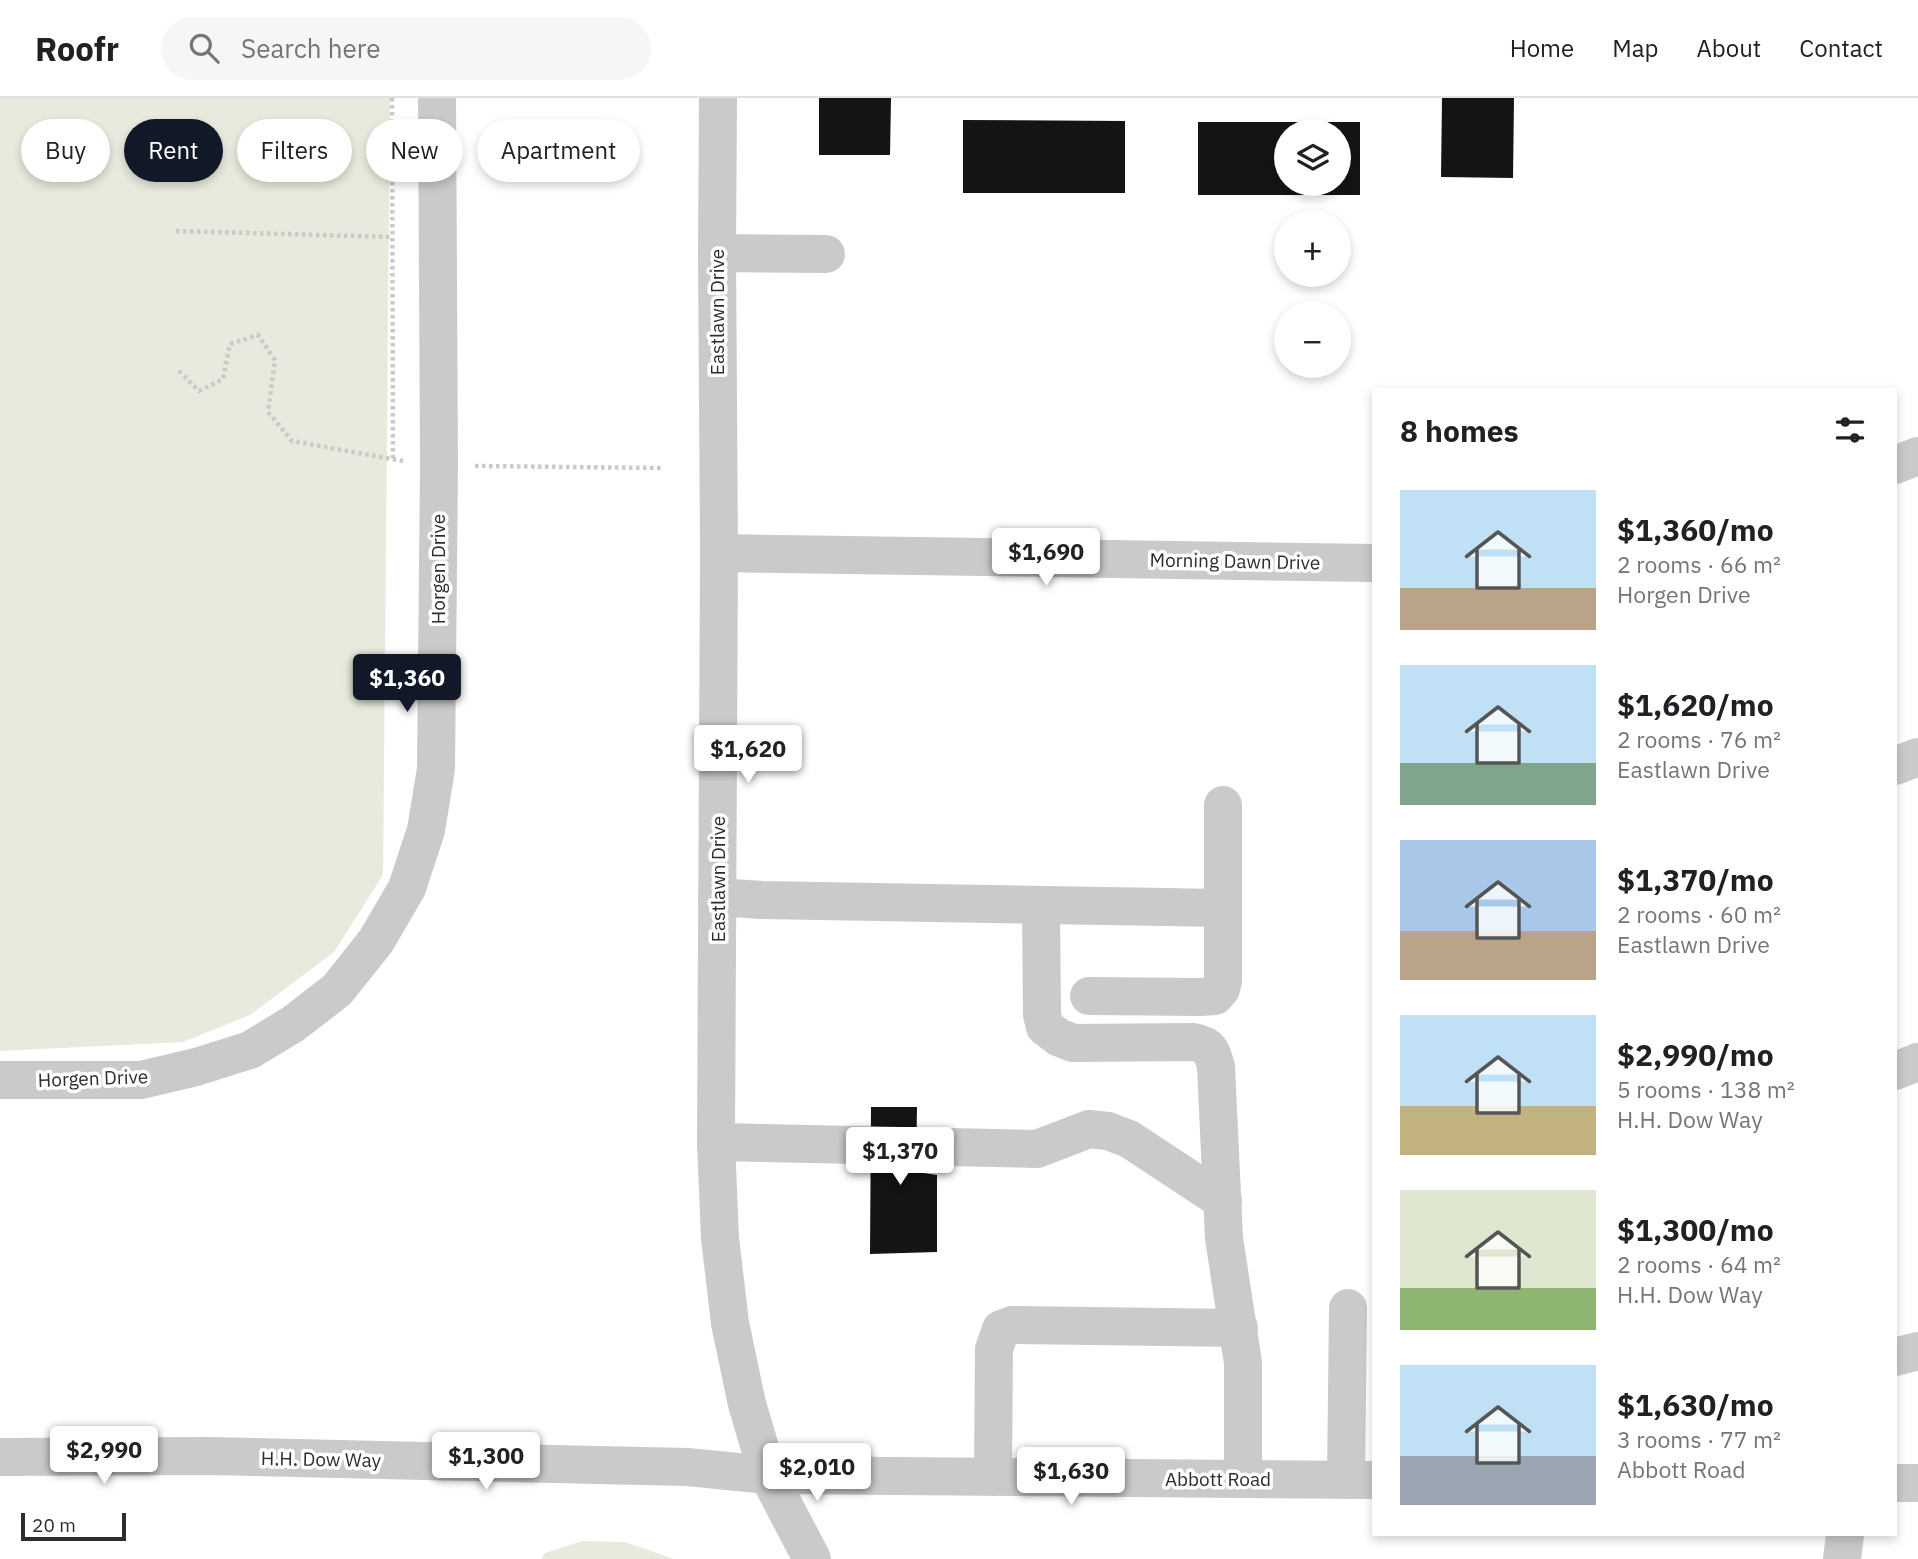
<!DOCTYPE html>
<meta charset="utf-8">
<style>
body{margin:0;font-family:"IBM Plex Sans",sans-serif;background:#f6f6f6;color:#202124;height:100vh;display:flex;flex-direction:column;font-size:26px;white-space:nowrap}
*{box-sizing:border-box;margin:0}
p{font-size:23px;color:#757577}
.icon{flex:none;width:38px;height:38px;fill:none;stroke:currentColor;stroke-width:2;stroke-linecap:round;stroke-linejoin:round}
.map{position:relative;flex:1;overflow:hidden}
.details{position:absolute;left:1372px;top:290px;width:525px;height:1148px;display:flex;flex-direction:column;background:#fff;border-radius:0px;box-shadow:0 4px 10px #0003}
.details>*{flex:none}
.hud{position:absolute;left:21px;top:21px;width:665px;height:63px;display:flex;gap:14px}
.fabs{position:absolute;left:1274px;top:21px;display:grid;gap:14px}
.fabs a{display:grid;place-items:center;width:77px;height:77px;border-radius:50%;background:#fff;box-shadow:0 4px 10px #0003;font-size:35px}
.scale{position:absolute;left:21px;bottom:18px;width:105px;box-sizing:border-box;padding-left:7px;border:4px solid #2d2d2d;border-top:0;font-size:19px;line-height:24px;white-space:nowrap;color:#2d2d2d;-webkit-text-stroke:5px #fff;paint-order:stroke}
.price{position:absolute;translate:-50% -60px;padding:0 16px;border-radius:7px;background:#fff;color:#222;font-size:23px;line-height:46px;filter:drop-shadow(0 2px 4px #0008)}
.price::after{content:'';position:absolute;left:50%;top:42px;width:21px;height:16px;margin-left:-10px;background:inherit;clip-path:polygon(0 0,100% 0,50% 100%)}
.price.on{background:#111827;color:#fff}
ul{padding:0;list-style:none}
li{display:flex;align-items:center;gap:21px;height:175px;padding:0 28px}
li span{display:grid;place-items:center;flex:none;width:196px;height:140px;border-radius:0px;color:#555}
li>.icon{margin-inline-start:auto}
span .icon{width:84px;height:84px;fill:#fffc;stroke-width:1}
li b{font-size:30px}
h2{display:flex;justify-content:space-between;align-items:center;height:84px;padding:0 28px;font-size:30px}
.tag{padding:0 24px;border-radius:32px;background:#fff;box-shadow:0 4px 10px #0003;font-size:24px;line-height:63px}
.tag.on{background:#111827;color:#fff}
header{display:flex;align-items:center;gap:42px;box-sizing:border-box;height:98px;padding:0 35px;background:#fff;border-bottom:2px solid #e0e0e0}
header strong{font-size:33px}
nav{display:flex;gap:38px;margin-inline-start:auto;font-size:24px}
.search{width:490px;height:63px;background:#f6f6f6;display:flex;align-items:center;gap:18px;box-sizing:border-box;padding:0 24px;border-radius:38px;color:#757577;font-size:26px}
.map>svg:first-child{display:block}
</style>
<header>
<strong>Roofr</strong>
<div class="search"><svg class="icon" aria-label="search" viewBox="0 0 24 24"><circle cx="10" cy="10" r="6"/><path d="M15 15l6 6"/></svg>Search here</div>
<nav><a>Home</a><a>Map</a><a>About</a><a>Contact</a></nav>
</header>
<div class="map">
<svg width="1918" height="1461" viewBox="0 0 1918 1461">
<rect width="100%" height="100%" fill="#fff"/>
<g fill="#e7eadc">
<path d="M0,0h390l-7,777 -49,77 -84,63 -67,27 -183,9z"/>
<path d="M583,1443l42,1 49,17h-133l4,-6z"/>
</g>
<g fill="#141414" fill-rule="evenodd">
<path d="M819,0h72l-1,57h-71z"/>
<path d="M1442,0h72l-1,80 -72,-1z"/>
<path d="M963,22l162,1v72h-162z"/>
<path d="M1198,24h162v73h-162zM1286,33h53v53h-53z"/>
<path d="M871,1009h46l-1,65 21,3v77l-67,2z"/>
</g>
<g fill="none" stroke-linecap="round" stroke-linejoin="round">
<g stroke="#cacaca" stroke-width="4.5" stroke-dasharray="3.5 3.5" stroke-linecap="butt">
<path d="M392,0l1,362"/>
<path d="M176,133l216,6"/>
<path d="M179,273l20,20 24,-12 7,-35 28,-9 17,25 -7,52 24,29 111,20"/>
<path d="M475,368l188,2"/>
</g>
<g stroke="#cacaca" stroke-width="38">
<path d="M718,0l-1,155 2,300 -3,589 4,96 10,85 17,81 21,71 44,84"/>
<path d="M717,155l109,1"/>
<path d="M1895,367l23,-9"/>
<path d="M719,455l655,10"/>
<path d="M1895,668l23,-9"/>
<path d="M717,799l45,3 461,8v-103"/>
<path d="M1041,807l1,110 3,12 13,10 15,6 120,-1c17,3 19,9 23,25l8,171 19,125v116"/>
<path d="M1089,898l111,1 15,-1 6,-7 2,-8v-73"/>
<path d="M1895,973l23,-9"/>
<path d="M0,982h141l55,-13 54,-17 43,-26 44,-34 39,-49 31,-53 19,-58 10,-61 3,-304 -2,-367"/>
<path d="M716,1044l321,7 52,-20 19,2 21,8 94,62"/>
<path d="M1895,1259l23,-6"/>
<path d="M0,1359l208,-1 479,11 81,8 606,5"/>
<path d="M993,1379l1,-128 7,-20 11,-4 227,3"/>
<path d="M1346,1382l2,-172"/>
<path d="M1895,1385h23"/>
<path d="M1842,1461l3,-24"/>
</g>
</g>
<g text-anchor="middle" stroke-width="7" stroke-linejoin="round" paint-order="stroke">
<g font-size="19" fill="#2d2d2d" stroke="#fff">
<text transform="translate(717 214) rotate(-90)" y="7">Eastlawn Drive</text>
<text transform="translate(1235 463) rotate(1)" y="7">Morning Dawn Drive</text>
<text transform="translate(438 471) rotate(-90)" y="7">Horgen Drive</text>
<text transform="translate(718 781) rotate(-90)" y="7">Eastlawn Drive</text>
<text transform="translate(93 980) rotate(-2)" y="7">Horgen Drive</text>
<text transform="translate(321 1361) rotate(1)" y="7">H.H. Dow Way</text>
<text x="1218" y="1388">Abbott Road</text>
</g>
</g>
</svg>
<div class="fabs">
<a><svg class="icon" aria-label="layers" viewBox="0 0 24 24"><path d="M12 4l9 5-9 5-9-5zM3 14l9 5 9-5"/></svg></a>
<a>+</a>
<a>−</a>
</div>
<div class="scale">20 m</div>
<b class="price" style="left:1046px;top:490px">$1,690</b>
<b class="price on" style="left:407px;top:616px">$1,360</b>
<b class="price" style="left:748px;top:687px">$1,620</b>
<b class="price" style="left:900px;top:1089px">$1,370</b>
<b class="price" style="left:104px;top:1388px">$2,990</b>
<b class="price" style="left:486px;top:1394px">$1,300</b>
<b class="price" style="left:817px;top:1405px">$2,010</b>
<b class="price" style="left:1071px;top:1409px">$1,630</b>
<div class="hud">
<a class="tag">Buy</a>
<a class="tag on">Rent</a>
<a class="tag">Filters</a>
<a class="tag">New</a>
<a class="tag">Apartment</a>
</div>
<section class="details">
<h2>8 homes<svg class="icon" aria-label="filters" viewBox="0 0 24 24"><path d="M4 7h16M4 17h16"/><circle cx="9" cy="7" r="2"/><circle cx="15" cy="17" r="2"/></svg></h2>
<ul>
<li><span style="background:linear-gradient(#bfe0f5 70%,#b9a48a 0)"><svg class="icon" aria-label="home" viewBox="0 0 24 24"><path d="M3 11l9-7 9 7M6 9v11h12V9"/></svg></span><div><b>$1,360/mo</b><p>2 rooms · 66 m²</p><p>Horgen Drive</p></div></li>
<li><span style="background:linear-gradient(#bfe0f5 70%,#7fa58c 0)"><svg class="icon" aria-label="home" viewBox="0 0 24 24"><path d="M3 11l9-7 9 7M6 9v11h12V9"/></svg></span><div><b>$1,620/mo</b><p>2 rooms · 76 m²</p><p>Eastlawn Drive</p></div></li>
<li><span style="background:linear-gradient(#a9c7e8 65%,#b9a48a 0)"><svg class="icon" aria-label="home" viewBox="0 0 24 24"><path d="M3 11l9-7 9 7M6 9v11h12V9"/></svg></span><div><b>$1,370/mo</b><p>2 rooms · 60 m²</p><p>Eastlawn Drive</p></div></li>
<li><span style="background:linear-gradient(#bfe0f5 65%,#c2b280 0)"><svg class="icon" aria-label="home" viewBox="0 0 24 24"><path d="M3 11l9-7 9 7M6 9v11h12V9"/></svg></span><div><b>$2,990/mo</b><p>5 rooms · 138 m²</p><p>H.H. Dow Way</p></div></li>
<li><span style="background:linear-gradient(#dfe7d0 70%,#8fb573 0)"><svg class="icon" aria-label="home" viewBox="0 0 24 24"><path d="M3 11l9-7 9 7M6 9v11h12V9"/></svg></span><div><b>$1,300/mo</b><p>2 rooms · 64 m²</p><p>H.H. Dow Way</p></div></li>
<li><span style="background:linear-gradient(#bfe0f5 65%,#9aa5b1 0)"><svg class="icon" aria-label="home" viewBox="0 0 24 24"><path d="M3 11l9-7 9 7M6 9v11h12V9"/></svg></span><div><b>$1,630/mo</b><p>3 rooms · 77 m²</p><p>Abbott Road</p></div></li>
</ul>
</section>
</div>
